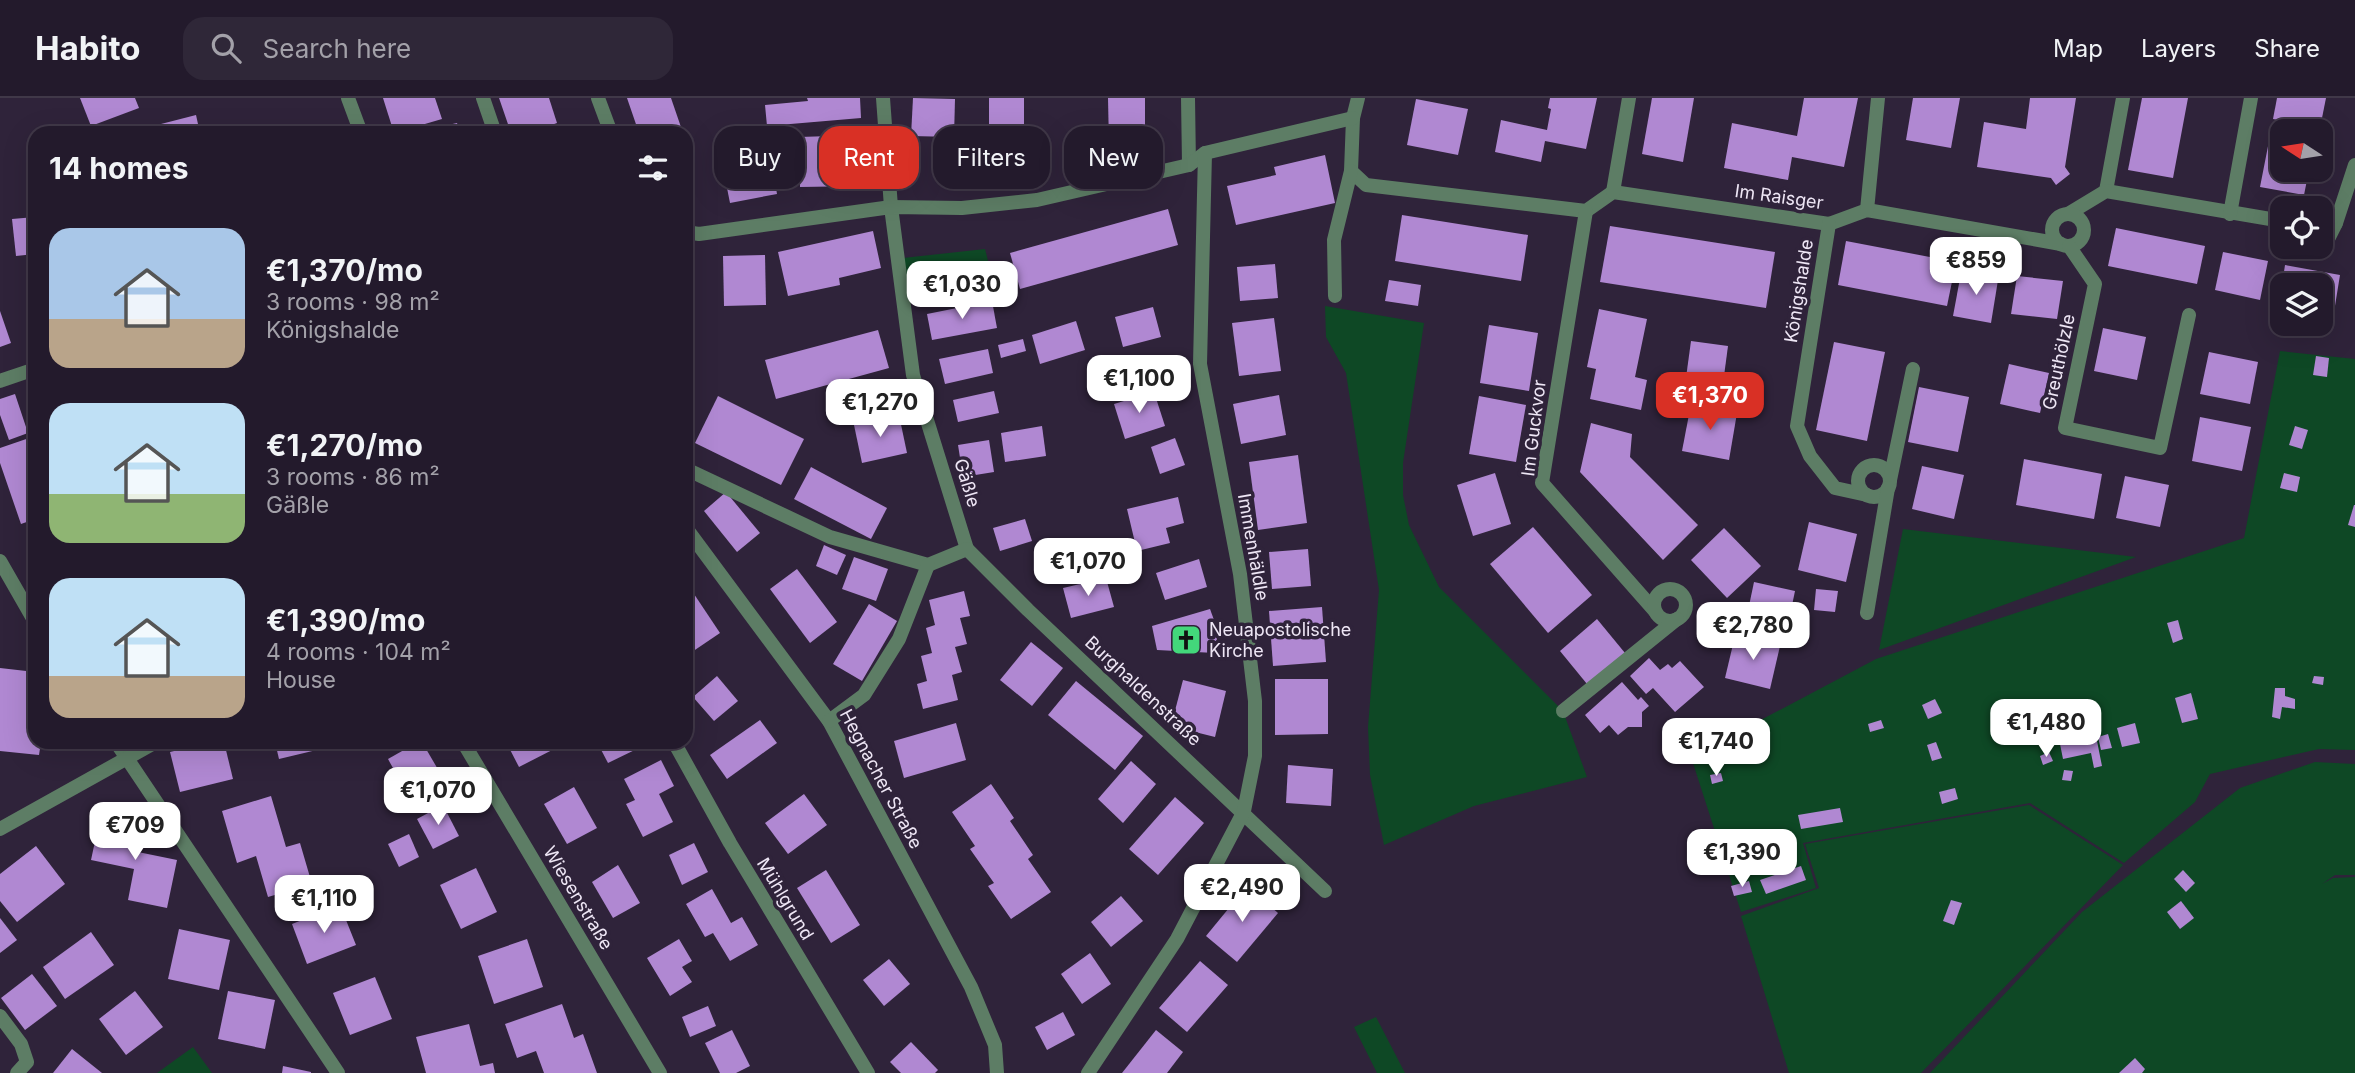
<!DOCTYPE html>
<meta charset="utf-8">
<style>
body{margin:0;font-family:Inter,sans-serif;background:#2f2738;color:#f1f3f6;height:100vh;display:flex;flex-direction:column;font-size:26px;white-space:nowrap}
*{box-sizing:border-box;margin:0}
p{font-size:23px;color:#a3a1a9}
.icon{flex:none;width:38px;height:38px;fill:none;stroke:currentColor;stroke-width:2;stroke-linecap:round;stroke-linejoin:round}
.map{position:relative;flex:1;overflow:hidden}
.drawer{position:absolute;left:28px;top:28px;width:665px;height:623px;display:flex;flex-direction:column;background:#231a2c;border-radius:21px;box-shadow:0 7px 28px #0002,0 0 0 2px #403848}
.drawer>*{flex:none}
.banner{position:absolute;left:714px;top:28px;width:665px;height:63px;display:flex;gap:14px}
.needle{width:46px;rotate:282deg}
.buttons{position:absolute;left:2270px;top:21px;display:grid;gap:14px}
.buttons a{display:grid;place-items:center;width:63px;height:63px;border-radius:14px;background:#231a2c;box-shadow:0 7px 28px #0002,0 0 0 2px #403848;font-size:35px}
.price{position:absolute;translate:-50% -60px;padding:0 16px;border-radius:14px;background:#fff;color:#222;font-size:23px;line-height:46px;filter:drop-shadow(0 2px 4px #0008)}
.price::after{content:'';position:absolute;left:50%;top:42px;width:21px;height:16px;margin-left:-10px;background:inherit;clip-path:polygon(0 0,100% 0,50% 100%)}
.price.current{background:#d93025;color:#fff}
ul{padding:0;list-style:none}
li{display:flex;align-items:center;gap:21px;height:175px;padding:0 21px}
li span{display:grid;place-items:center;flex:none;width:196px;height:140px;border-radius:21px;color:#555}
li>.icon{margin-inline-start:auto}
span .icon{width:84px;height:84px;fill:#fffc;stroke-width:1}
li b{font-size:30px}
h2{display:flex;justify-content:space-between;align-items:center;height:84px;padding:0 21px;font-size:30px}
.tag{padding:0 24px;border-radius:21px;background:#231a2c;box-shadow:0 7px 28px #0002,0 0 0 2px #403848;font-size:24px;line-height:63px}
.tag.current{background:#d93025;color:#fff}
header{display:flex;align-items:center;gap:42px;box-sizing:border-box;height:98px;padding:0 35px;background:#231a2c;border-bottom:2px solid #403848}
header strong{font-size:33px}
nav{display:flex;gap:38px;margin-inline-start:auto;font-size:24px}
.search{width:490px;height:63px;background:#2f2738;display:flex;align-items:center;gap:18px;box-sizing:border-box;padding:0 24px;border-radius:21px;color:#a3a1a9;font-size:26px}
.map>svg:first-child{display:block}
</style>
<header>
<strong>Habito</strong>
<div class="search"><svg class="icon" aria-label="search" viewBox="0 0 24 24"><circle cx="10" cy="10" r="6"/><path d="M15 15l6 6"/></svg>Search here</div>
<nav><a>Map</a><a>Layers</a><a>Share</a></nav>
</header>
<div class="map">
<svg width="2355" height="975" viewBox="0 0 2355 975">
<rect width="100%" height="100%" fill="#2f233a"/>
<g fill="#0e4825">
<path d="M985,151l8,31 -85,19 -5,-41z"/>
<path d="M1325,208l99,17 -21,140v32l6,30 30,62 124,124 24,66 -113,29 -90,39 -14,-70 -2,-48 11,-137 -33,-217 -20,-36z"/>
<path d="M2280,253l75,8v391l-36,-1 -109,25 -15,28 -71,61 -94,-60 -227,40 13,45 -75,24 -50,-155 185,-98 368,-121z"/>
<path d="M1903,431l233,28 -257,93z"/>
<path d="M2315,664l40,2v111h-20l-13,9 11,-6 22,-1v196h-425l152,-161 158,-124z"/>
<path d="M2029,707l94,60 -202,208h-132l-48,-157 78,-28 -14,-44z"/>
<path d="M1376,919l29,56h-28l-23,-46z"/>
<path d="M193,949l19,26h-55z"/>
</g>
<g fill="#b088d2">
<path d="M80,0h55l4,10 -48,18z"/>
<path d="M383,0h52l7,21 -48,14z"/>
<path d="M499,0h50l8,25 -28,10h-18z"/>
<path d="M627,0h44l12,35h-44z"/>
<path d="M807,0h53l1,20 -94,8 -2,-21 43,-4z"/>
<path d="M913,0l42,1 -1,38 -43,-1z"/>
<rect x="989" y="0" width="35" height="29"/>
<path d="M1108,0h37v46l-36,1z"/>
<path d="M1550,0h47l-11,51 -41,-8 -4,21 -46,-10 6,-32 46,10 4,-21 -3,-1z"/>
<path d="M1652,0h42l-11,64 -41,-8z"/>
<path d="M1804,0h54l-14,69 -52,-10 -4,23 -64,-12 8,-45 65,13z"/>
<path d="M1913,0h47l-9,50 -45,-8z"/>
<path d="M2030,0h46l-11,69 5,7 -14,11 -5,-7 -74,-11 7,-45 42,7z"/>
<path d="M2142,0h46l-15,80 -45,-8z"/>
<path d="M2277,0h49l-6,30 -47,-9z"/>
<path d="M1416,1l52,10 -10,46 -51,-10z"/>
<path d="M196,17l4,18h-36l-3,-9z"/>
<path d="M457,25l3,10h-43v-1z"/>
<path d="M686,33l9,26 -9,3z"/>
<path d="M862,37l1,51 -63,1 -1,-50z"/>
<path d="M2270,38l12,3v31h27l-5,25 -44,-8z"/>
<path d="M946,47l27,2 -3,36 -27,-2z"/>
<path d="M770,55l7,41 -47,9 -8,-40z"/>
<path d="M1325,57l10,48 -99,22 -9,-39 49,-11 -2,-8z"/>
<path d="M1168,111l10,36 -158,44 -10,-36z"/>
<path d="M1402,117l126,20 -7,46 -126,-20z"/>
<path d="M35,119v37l-19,2 -4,-37z"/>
<path d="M1610,128l165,26 -9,56 -166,-26z"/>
<path d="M2116,130l89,18 -8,38 -89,-18z"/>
<path d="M873,133l8,37 -42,10 1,7 -52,11 -10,-44z"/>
<path d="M1846,143l110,21 -9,44 -109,-21z"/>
<path d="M2223,154l45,9 -8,39 -45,-10z"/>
<path d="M765,157l1,50 -42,1 -1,-50z"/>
<path d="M1275,166l3,34 -38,3 -3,-34z"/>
<path d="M2285,167l55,10 -6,37 -14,-2v-25h-38z"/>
<path d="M1961,175l38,1 -8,49 -38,-7z"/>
<path d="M2017,178l46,5 -6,38 -46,-5z"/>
<path d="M1389,182l32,5 -3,21 -33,-5z"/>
<path d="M992,203l5,27 -65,12 -5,-26z"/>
<path d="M1153,209l8,30 -38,10 -8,-30z"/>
<path d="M1599,211l48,10 -12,58 12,3 -6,30 -51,-11 6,-30 -9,-2z"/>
<path d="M0,213l11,32 -11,4z"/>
<path d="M1274,220l7,53 -42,5 -7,-53z"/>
<path d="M1076,223l9,29 -45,14 -8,-29z"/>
<path d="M1489,227l49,8 -9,58 -49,-8z"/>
<path d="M2103,230l43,9 -9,43 -43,-9z"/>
<path d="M878,232l11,38 -113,31 -11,-39z"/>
<path d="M1023,241l3,12 -25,7 -3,-13z"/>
<path d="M1691,243l37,5 -6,45 -37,-6z"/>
<path d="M1834,244l51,10 -18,89 -51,-11z"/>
<path d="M988,251l5,24 -48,11 -6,-25z"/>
<path d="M2209,254l49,10 -8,42 -50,-10z"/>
<path d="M2316,258l13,2 -2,19 -14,-2z"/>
<path d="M2009,266l40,9 -9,40 -40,-9z"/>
<path d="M1919,289l50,10 -11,55 -50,-10z"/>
<path d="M994,293l5,22 -41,9 -5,-22z"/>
<path d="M1154,294l11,34 -40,13 -11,-35z"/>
<path d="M15,296l13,39 -19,7 -9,-25v-16z"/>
<path d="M1279,297l7,40 -45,9 -8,-40z"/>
<path d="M718,298l86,43 -23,46 -86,-42z"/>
<path d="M1479,298l47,9 -10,57 -47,-8z"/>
<path d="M1691,306l46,9 -8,47 -47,-9z"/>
<path d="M899,317l8,38 -45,10 -8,-38z"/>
<path d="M2200,319l51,10 -9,44 -50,-10z"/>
<path d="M1591,325l41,11 -2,23 68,68 -35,35 -83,-88z"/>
<path d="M1042,328l4,30 -41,6 -4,-29z"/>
<path d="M2295,328l13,4 -6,19 -13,-4z"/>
<path d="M35,338v83l-14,5 -21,-61v-15z"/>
<path d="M1175,340l10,27 -25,9 -9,-27z"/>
<path d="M989,342l5,32 -31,5 -5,-32z"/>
<path d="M1298,357l9,68 -49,7 -9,-68z"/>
<path d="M2024,361l78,15 -8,45 -78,-14z"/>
<path d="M1922,368l42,9 -10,44 -42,-10z"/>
<path d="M811,369l76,41 -16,31 -77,-40z"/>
<path d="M1495,375l16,51 -38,12 -16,-51z"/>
<path d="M2284,375l16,4 -3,15 -17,-4z"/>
<path d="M2125,378l44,9 -9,42 -44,-9z"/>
<path d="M726,394l34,41 -23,19 -33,-41z"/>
<path d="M1178,399l6,26 -18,5 4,15 -33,8 -10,-42z"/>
<path d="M2354,407h1v22l-7,-2z"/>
<path d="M1025,421l7,22 -32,10 -7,-23z"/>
<path d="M1809,424l48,12 -11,48 -48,-12z"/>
<path d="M1533,429l59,68 -44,38 -58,-69z"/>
<path d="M1724,430l37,38 -34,32 -36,-38z"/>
<path d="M1080,442l7,27 -32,7 -6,-27z"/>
<path d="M824,447l22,10 -9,20 -21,-9z"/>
<path d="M35,450v23l-7,-20z"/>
<path d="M1308,451l3,37 -39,3 -3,-37z"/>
<path d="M854,459l34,12 -12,32 -34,-12z"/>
<path d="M1199,461l8,28 -42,13 -9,-27z"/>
<path d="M797,471l40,53 -27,21 -40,-54z"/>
<path d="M1106,480l8,29 -43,11 -8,-30z"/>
<path d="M686,484l34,51 -34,23z"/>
<path d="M1754,484l41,9 -9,43 -41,-9z"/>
<path d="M1816,491l22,2 -3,21 -21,-2z"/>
<path d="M964,493l6,25 -10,2 7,26 -12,3 7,25 -10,3 6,25 -35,9 -6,-25 10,-3 -6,-25 11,-3 -6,-25 9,-3 -6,-25z"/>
<path d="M869,506l28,17 -35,60 -29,-17z"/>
<path d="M1322,509l4,55 -53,4 -4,-55z"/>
<path d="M1210,511l8,22 -3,22 -58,-3 -5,-24z"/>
<path d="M1597,521l28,34 -38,31 -27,-33z"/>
<path d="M2178,522l5,19 -10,4 -6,-20z"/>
<path d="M1735,538l45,10 -10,43 -45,-11z"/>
<path d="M1031,544l32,26 -31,38 -32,-26z"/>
<path d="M1649,560l11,12 8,-6 4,4 8,-7 24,26 -29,25 -22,-24 -7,6 -16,-18z"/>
<path d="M0,570l35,4v70h6l-2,13 -39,-4z"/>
<path d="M717,578l21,25 -24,20 -21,-24z"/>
<path d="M2314,578l10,1 -1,8 -11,-2z"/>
<path d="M1275,581h53v55l-53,1z"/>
<path d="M1183,582l43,11 -11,46 -44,-11z"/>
<path d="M1076,583l67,55 -28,34 -67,-55z"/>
<path d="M1622,584l16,18 3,-3 8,9 -7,6v15h-14l-10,8 -9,-10 -9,8 -15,-18z"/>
<path d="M2275,590h10v8l10,3v10l-13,-2 -2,12 -8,-2z"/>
<path d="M2191,595l7,26 -16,4 -7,-25z"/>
<path d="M1935,601l7,14 -14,6 -6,-14z"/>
<path d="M760,622l17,23 -50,36 -17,-24z"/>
<path d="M1881,622l3,8 -14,4 -2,-8z"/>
<path d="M956,625l10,37 -62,18 -10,-37z"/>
<path d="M2135,625l5,20 -18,4 -5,-19z"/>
<path d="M2108,636l4,14 -11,2 -3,-13z"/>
<path d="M2096,638l6,30 -8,2 -3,-15 -28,6 -3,-15z"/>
<path d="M212,644h12l9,37 -53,13 -10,-40z"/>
<path d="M275,644h49l1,6 -46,11z"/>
<path d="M418,644h4l21,36 -34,19 -21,-38z"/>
<path d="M506,644h52l2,4 -41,21z"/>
<path d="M597,644h47l1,3 -37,18z"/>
<path d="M1936,644l6,16 -10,3 -5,-16z"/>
<path d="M2049,654l4,9 -10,4 -3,-9z"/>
<path d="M661,662l13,26 -15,8 14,28 -30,15 -17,-33 9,-4 -11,-21z"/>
<path d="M1131,663l25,23 -33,39 -25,-24z"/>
<path d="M1288,667l45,4 -2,37 -45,-3z"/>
<path d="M2064,672l9,1 -2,10 -9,-1z"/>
<path d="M1721,675l2,8 -11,3 -2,-9z"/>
<path d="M991,686l23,34 -4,3 23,34 -5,4 23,33 -40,27 -23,-33 6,-3 -24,-34 5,-3 -23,-34z"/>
<path d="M574,689l23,41 -30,16 -23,-40z"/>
<path d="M1955,690l3,11 -16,5 -3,-12z"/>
<path d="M804,696l23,31 -39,29 -23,-31z"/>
<path d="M271,698l15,51 14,-4 12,41 -44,13 -12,-41 -19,7 -15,-52z"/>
<path d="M1175,699l29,26 -46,52 -29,-26z"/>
<path d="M443,707l16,31 -26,13 -16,-30z"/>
<path d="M1840,710l3,14 -42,7 -3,-14z"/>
<path d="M100,720l43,9 -5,25 39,8 -10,48 -39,-8 6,-31 -43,-9z"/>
<path d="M409,736l10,23 -20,10 -11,-23z"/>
<path d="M694,745l14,29 -26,13 -13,-30z"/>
<path d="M36,748l29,38 -48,38 -17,-21v-27z"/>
<path d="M618,767l22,38 -27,15 -21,-36z"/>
<path d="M1801,768l5,14 -40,14 -6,-14z"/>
<path d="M476,770l21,44 -36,17 -21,-44z"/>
<path d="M826,772l34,55 -29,18 -34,-55z"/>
<path d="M2183,772l12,13 -9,9 -12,-13z"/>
<path d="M1749,783l3,11 -18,4 -3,-10z"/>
<path d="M1247,788l31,27 -41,49 -31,-26z"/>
<path d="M712,791l19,34 11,-6 16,28 -28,16 -17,-28 -8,4 -19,-33z"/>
<path d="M1121,798l22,25 -32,26 -20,-25z"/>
<path d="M1951,802l11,3 -8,22 -11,-4z"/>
<path d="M2181,803l13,17 -14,11 -13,-17z"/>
<path d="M340,807l16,40 -49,19 -15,-40z"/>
<path d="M0,820l17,22 -17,13z"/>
<path d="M179,831l51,11 -11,50 -51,-11z"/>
<path d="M91,834l23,33 -49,34 -22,-32z"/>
<path d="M527,841l16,48 -49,17 -16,-48z"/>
<path d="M679,841l13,22 -10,6 10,15 -22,14 -23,-38z"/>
<path d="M1090,855l21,31 -29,20 -21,-30z"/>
<path d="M889,861l21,25 -26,22 -21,-26z"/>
<path d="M1200,863l28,24 -41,47 -28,-24z"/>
<path d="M32,876l25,32 -32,24 -24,-32z"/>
<path d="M375,879l17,42 -42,16 -17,-42z"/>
<path d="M135,893l28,36 -37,28 -27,-36z"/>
<path d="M228,893l47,9 -10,49 -47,-10z"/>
<path d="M562,906l12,34 9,-4 14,39h-53l-8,-22 -19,7 -12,-34z"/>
<path d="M708,908l8,20 -26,11 -8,-20z"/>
<path d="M1063,914l12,23 -28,15 -12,-23z"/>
<path d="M469,926l11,42 13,-3 2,10h-69l-10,-36z"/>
<path d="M732,932l18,36 -14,7h-16l-15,-30z"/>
<path d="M1156,932l27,22 -16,21h-45z"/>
<path d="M911,944l27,28 -3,3h-34l-11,-11z"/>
<path d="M72,951l30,24h-49z"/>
<path d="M2135,960l10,11 -3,4h-23z"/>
<path d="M283,968l28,6v1h-29z"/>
</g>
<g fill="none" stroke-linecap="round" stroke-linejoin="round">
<g stroke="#5d7d65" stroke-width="14">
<path d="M348,0l13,35"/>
<path d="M483,0l12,35"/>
<path d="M598,0l13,35"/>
<path d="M883,0l8,109 22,168 54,174"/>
<path d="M1188,0l1,67"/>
<path d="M1358,0l-5,20 -2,53 15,14 220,26 27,-19 216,32 38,-14 194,34"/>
<path d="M2106,93l17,-93"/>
<path d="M1613,94l16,-94"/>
<path d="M2320,110l13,7 3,8 -7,14 -9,3"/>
<path d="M1867,112l11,-112"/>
<path d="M1586,113l-44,272 113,128"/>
<path d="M2068,116l38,-23 176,30"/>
<path d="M2230,116l21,-116"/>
<circle cx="2068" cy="132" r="16"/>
<path d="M2336,125l19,-58"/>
<path d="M1829,126l-32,202 13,30 25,32 32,7"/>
<path d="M686,134l13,2 192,-27 71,1 75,-8 152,-35 16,-12 148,-35"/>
<path d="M2069,148l26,38 -30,144 95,20 29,-133"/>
<path d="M1335,198l-1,-56 17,-69"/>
<path d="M0,283l35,-12"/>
<circle cx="1874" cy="383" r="16"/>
<path d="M686,371l144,68 98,28 39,-16 61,61 297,281"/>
<path d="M1890,382l23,-111"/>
<path d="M686,430l143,193 142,266 24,58 2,28"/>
<path d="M0,463l35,61"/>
<circle cx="1670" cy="507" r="16"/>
<path d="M1867,515l21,-125"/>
<path d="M1563,613l114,-92"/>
<path d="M829,623l35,-26 35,-56 29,-74"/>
<path d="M116,644l222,331"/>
<path d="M463,644l197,331"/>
<path d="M674,644l56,101 138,230"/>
<path d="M0,731l156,-87"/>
<path d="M0,918l21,28 6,18 -10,11"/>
<path d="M1088,975l89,-134 67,-128 11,-55v-55l-15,-127 -40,-210 5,-211"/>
</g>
</g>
<defs>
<g id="church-square" transform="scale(1.575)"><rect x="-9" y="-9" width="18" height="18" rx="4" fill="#43d77b" stroke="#2f233a"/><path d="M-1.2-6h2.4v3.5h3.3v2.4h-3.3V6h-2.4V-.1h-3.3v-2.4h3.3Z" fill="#111"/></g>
</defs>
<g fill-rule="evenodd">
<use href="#church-square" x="1186" y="542"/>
</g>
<g text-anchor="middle" stroke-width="7" stroke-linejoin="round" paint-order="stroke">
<g font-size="18" fill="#eee6f5" stroke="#2f233a">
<text transform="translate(1779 99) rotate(8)" y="6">Im Raisger</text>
<text transform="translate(1799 193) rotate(-81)" y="6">Königshalde</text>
<text transform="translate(2059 264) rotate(-78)" y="6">Greuthölzle</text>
<text transform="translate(1534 330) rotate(-83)" y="6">Im Guckvor</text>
<text transform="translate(967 385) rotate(73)" y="6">Gäßle</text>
<text transform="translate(1253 449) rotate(80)" y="6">Immenhäldle</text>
<text transform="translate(1143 593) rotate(43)" y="6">Burghaldenstraße</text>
<text transform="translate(881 681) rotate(62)" y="6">Hegnacher Straße</text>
<text transform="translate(578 800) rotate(59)" y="6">Wiesenstraße</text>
<text transform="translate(785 801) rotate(59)" y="6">Mühlgrund</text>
</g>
<g font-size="18" fill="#eee6f5" stroke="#2f233a" text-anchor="start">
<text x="1209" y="538">Neuapostolische<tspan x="1209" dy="21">Kirche</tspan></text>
</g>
</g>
</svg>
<div class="buttons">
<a><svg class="needle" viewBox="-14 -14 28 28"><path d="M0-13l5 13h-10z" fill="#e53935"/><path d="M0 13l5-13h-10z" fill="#a3a1a9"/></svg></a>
<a><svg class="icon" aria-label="locate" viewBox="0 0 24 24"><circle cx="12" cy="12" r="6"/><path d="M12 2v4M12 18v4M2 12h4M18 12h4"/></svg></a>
<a><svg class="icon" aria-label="layers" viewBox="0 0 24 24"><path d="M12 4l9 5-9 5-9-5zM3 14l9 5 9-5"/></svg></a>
</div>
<b class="price" style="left:1976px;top:199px">€859</b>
<b class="price" style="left:962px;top:223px">€1,030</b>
<b class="price" style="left:1139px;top:317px">€1,100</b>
<b class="price current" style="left:1710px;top:334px">€1,370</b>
<b class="price" style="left:880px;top:341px">€1,270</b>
<b class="price" style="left:1088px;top:500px">€1,070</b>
<b class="price" style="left:1753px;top:564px">€2,780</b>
<b class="price" style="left:2046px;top:661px">€1,480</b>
<b class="price" style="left:1716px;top:680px">€1,740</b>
<b class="price" style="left:438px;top:729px">€1,070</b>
<b class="price" style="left:135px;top:764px">€709</b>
<b class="price" style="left:1742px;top:791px">€1,390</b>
<b class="price" style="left:1242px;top:826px">€2,490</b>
<b class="price" style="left:324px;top:837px">€1,110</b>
<div class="banner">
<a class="tag">Buy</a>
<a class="tag current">Rent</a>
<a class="tag">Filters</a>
<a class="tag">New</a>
</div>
<section class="drawer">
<h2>14 homes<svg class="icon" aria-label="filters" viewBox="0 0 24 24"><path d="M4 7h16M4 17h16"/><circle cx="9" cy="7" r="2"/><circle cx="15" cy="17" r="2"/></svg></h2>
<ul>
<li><span style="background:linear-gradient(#a9c7e8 65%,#b9a48a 0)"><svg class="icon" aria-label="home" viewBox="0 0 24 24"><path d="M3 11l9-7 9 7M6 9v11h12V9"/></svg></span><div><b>€1,370/mo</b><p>3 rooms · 98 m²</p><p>Königshalde</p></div></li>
<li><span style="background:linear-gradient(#bfe0f5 65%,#8fb573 0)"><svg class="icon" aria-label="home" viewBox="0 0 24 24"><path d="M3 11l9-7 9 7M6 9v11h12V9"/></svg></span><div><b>€1,270/mo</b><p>3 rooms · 86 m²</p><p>Gäßle</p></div></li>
<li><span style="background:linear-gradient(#bfe0f5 70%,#b9a48a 0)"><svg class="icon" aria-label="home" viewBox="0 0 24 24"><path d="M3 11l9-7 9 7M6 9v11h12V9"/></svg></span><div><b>€1,390/mo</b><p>4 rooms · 104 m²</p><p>House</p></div></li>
</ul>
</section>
</div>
